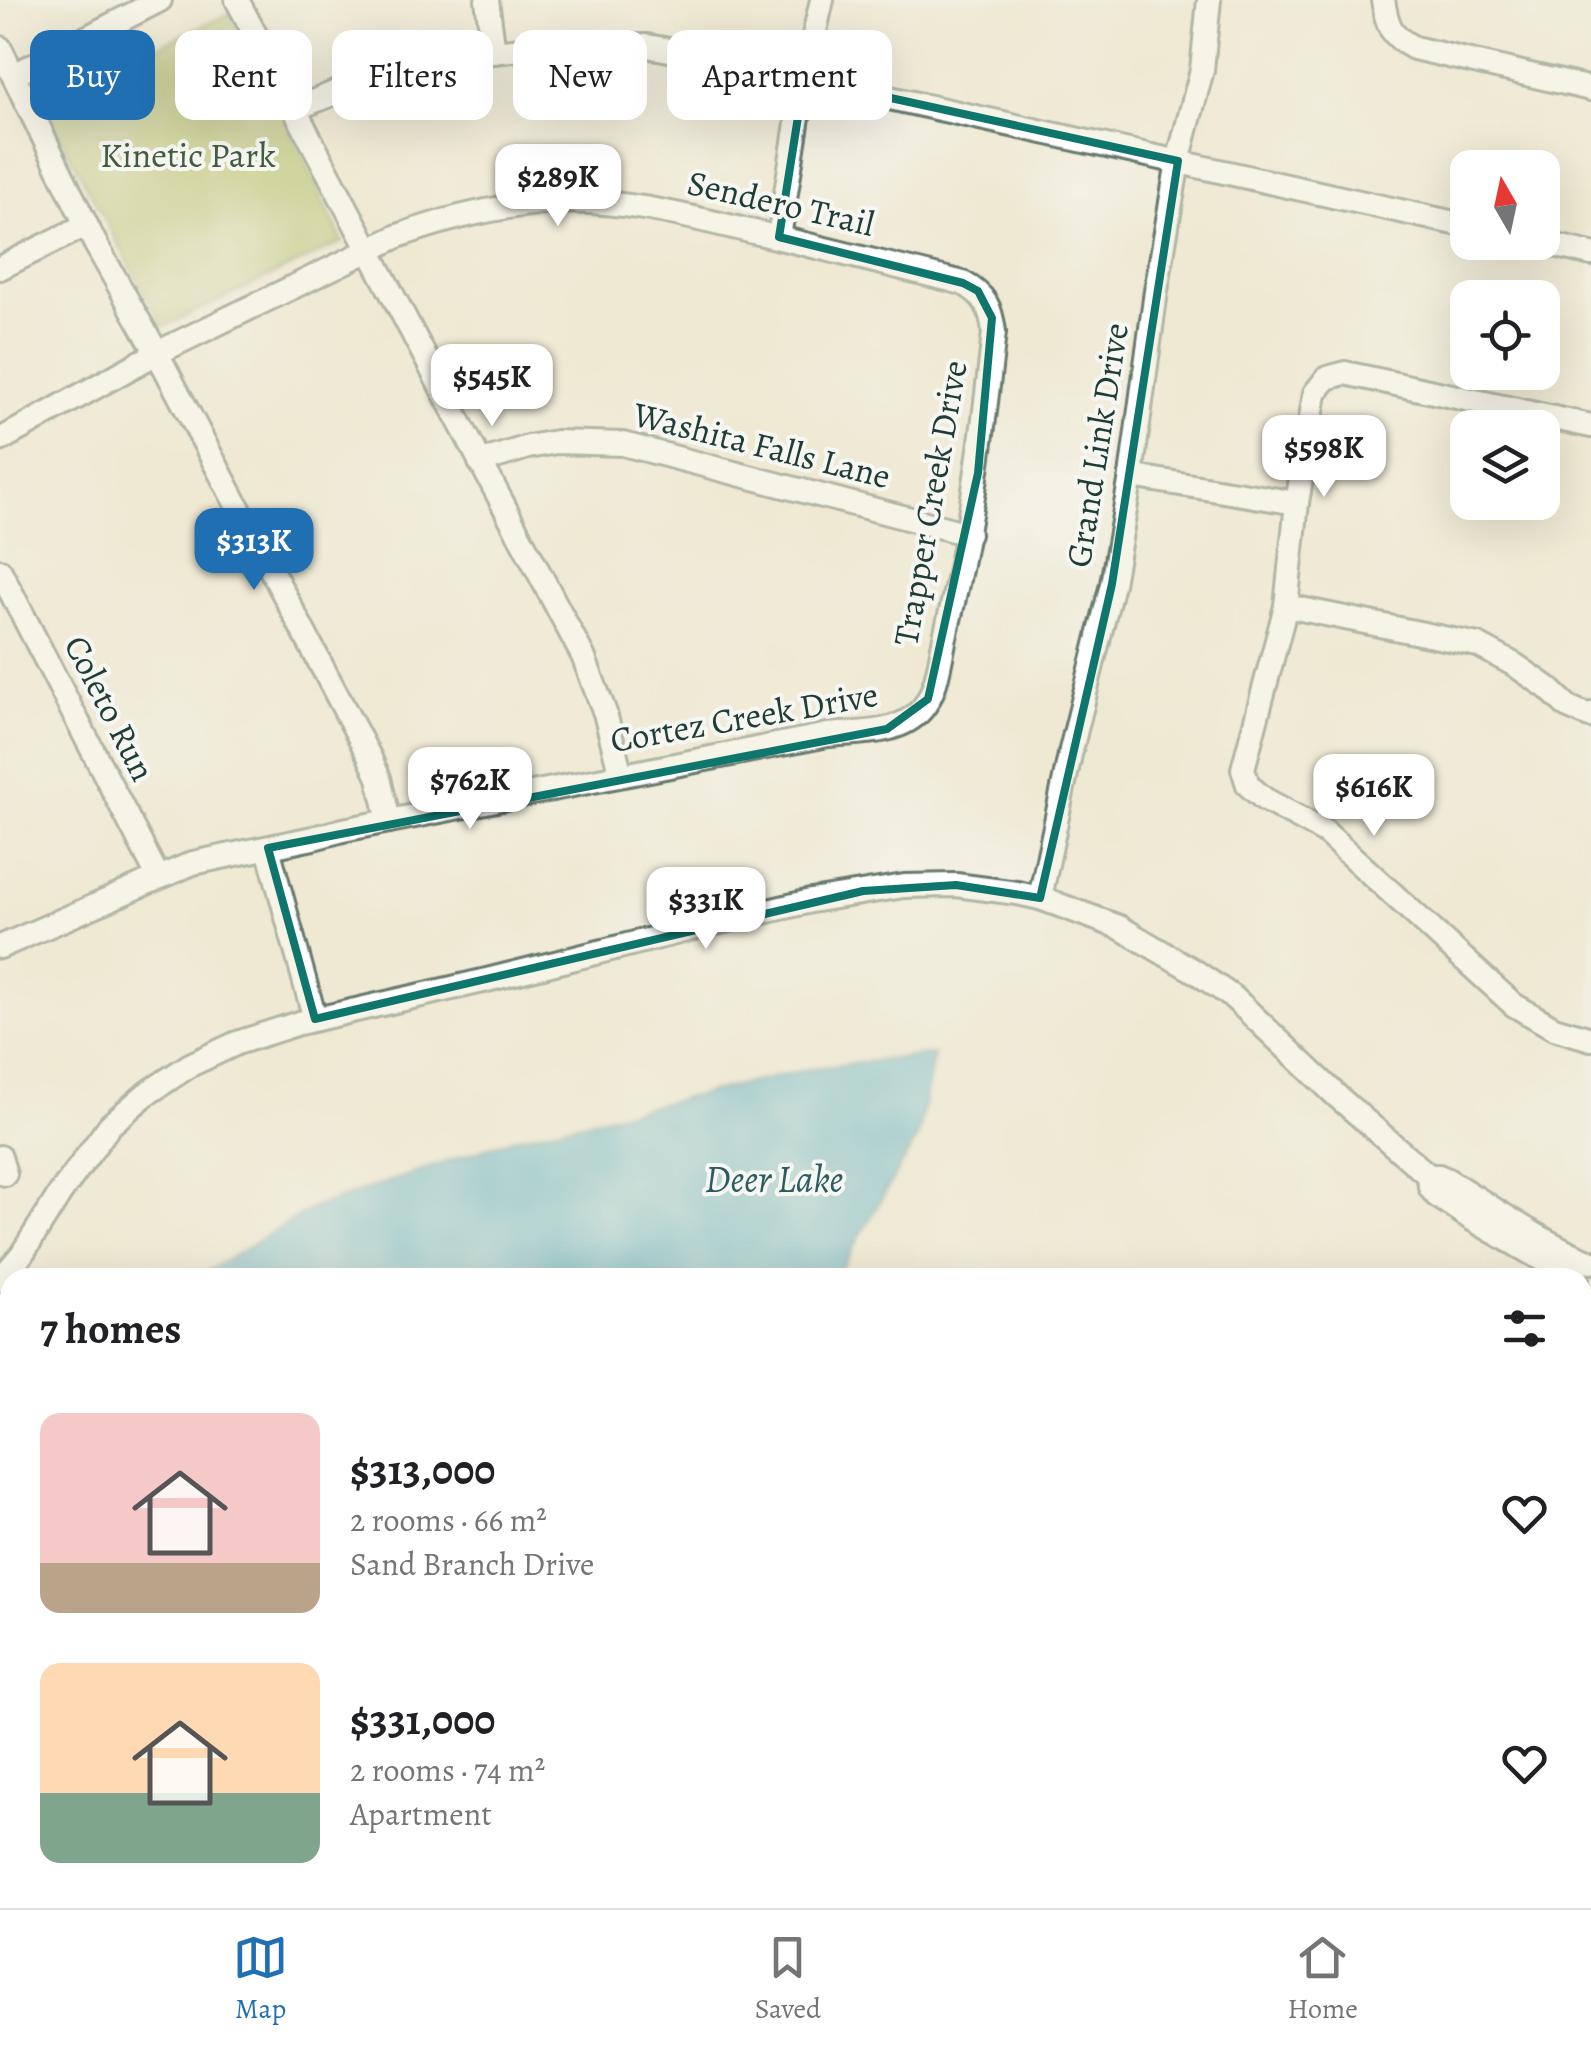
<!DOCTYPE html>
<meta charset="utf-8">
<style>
body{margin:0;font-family:Alegreya,serif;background:#f6f6f6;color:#202124;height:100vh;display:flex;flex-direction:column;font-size:38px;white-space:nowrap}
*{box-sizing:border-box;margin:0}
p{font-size:32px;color:#757577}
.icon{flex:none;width:55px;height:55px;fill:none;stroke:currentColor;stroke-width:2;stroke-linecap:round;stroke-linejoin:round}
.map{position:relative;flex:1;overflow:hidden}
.details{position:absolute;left:0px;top:1268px;width:1592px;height:642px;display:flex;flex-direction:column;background:#fff;border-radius:30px 30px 0 0;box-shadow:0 10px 40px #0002}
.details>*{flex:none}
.top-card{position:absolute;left:30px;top:30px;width:1000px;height:90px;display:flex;gap:20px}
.needle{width:65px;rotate:351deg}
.buttons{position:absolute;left:1450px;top:150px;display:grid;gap:20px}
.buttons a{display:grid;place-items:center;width:110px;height:110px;border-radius:20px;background:#fff;box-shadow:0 10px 40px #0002;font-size:50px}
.price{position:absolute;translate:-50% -85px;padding:0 22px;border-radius:20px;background:#fff;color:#222;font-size:32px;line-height:65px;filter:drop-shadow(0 2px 5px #0008)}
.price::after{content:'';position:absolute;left:50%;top:60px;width:30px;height:22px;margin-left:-15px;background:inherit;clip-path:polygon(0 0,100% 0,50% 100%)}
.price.active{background:#1f6fb2;color:#fff}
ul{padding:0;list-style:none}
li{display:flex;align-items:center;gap:30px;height:250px;padding:0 40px}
li span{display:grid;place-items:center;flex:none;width:280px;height:200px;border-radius:20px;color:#555}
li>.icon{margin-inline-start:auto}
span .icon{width:120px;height:120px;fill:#fffc;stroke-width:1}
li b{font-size:42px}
h2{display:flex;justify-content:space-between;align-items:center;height:120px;padding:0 40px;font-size:42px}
.pill{padding:0 35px;border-radius:20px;background:#fff;box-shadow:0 10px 40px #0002;font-size:35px;line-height:90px}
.pill.active{background:#1f6fb2;color:#fff}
.menu{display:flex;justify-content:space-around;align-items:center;height:140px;border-top:2px solid #e0e0e0;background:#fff;font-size:28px;color:#757577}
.menu a{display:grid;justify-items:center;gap:5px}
.menu .active{color:#1f6fb2}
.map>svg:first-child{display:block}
</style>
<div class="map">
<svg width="1591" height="1908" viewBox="0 0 1591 1908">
<rect width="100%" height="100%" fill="#f6f6f2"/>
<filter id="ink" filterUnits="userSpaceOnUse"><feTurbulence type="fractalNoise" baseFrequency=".01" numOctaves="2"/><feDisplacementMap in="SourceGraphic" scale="20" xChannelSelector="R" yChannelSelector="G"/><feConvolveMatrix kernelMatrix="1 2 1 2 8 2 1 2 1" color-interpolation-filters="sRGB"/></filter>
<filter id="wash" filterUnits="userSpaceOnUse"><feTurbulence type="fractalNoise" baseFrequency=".0048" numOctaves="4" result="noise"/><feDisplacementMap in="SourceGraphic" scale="40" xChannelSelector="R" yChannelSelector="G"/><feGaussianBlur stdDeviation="2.25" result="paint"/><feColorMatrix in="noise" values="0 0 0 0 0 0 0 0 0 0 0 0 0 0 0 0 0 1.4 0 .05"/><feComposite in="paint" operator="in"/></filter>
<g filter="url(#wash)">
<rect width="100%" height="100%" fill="#efe9d3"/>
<path fill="#acbc5f" stroke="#667c4a" stroke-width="2.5" d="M235,11l108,231 -180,85 -123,-227z"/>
<path fill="#47a8c6" stroke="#33727d" stroke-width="2.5" d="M934,1054l-16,82 -82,141h-638l115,-69 205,-71 295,-69z"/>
</g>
<g filter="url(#ink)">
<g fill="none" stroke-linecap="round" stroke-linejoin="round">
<g stroke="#68796c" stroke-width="28">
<g id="minor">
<path d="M237,0l346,656 22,57 16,62"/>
<path d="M487,0l7,52"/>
<path d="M1383,0c4,26 8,36 31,48l177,41"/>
<path d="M0,48l95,195 62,110 212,403 10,22 10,43"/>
<path d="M14,75l146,-75"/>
<path d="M295,109l89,-36 89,-19 68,-7 106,-1 99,18 58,15 664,147"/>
<path d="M779,237l25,-158 18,-79"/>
<path d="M1541,242l50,12"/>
<path d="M0,268l86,-43"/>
<path d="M1591,426l-246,-53 -18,5 -12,15 -18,110 -11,103 -43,163 5,16 16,14 61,33 189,173 40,23 37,11"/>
<path d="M0,440l157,-87 241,-117c50,-18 102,-31 156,-34 64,-3 125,12 187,27 75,17 148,36 222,54 22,12 28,24 31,49 -11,103 -24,204 -49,305 -5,23 -8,54 -23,72 -22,26 -64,23 -94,26l-485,95 -30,8 -120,25 -193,84"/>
<path d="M480,462l48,-15 28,-5 67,2 345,90"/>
<path d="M1131,476l166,27"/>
<path d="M0,571l158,306"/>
<path d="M1286,606l192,39 37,20 33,23 20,19 21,9 2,-2"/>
<path d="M268,848l47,171"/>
<path d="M1040,898l31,-148 41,-166 19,-108 25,-185 22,-130 24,-91 7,-70"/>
<path d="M0,1157l5,17"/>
<path d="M1429,1176h10l7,3c47,29 93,62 145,83"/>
<path d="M1429,1176l1,11 6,8 36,24 85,49 20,10"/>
<path d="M0,1280l22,-26 39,-62 49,-67 35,-30 45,-30 47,-22 62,-20 184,-42 212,-53 116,-27 93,-15 52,-1 61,8 23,5 79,29 77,45 38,26 104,99 91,79"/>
<path d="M0,1603l10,9"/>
<path d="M1582,1762l9,2"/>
<path d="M59,1900l14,8"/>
<path d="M767,1900l15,8"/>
<path d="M1217,1900l30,8"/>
<path d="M495,1908l1,-8"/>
<path d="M862,1908l4,-8"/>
</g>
</g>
<use href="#minor" stroke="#fff" stroke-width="22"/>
</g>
</g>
<path d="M0 0H1591V1908H0ZM804,79l374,82 -66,423 -72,314 -84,-13 -93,6 -548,128 -47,-171 619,-119 41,-30 50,-226 14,-155 -14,-27 -15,-8 -184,-46z" fill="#efe9d3" fill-opacity=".55" fill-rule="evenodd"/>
<path fill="none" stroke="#0f766e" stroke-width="8" stroke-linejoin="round" d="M804,79l374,82 -66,423 -72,314 -84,-13 -93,6 -548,128 -47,-171 619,-119 41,-30 50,-226 14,-155 -14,-27 -15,-8 -184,-46z"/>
<g text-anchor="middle" stroke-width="8" stroke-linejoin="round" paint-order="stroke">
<g font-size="35" fill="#425d3f" stroke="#f6f6f2">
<text x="188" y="167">Kinetic Park</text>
</g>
<g font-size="35" fill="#1f3d34" stroke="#f6f6f2">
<text transform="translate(781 203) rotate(13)" y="12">Sendero Trail</text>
<text transform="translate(762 445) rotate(14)" y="12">Washita Falls Lane</text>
<text transform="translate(1097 445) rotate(-81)" y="12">Grand Link Drive</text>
<text transform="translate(930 503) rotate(-80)" y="12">Trapper Creek Drive</text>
<text transform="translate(110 708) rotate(63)" y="12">Coleto Run</text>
<text transform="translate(744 717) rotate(-10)" y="12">Cortez Creek Drive</text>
</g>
<g font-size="38" font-style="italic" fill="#2b5d60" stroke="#f6f6f2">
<text x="774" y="1192">Deer Lake</text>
</g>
</g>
</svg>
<div class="buttons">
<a><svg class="needle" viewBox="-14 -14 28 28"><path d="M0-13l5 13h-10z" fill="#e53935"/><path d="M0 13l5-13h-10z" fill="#757577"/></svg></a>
<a><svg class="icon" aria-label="locate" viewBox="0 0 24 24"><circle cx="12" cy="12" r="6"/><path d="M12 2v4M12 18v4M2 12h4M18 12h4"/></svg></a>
<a><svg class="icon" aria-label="layers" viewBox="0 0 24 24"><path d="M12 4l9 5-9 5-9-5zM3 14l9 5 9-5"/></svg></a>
</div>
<b class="price" style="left:558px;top:229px">$289K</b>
<b class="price" style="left:492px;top:429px">$545K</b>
<b class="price" style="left:1324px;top:500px">$598K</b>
<b class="price active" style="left:254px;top:593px">$313K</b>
<b class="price" style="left:470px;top:832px">$762K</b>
<b class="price" style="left:1374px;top:839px">$616K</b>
<b class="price" style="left:706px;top:952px">$331K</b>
<div class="top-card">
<a class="pill active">Buy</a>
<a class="pill">Rent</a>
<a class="pill">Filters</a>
<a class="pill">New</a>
<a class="pill">Apartment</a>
</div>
<section class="details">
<h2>7 homes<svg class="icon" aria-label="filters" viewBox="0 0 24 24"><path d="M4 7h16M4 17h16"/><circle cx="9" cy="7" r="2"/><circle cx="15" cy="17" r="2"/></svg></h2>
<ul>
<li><span style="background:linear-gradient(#f6c9c9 75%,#b9a48a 0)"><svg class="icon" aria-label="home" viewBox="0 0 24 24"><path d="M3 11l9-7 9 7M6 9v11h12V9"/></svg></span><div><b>$313,000</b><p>2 rooms · 66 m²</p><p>Sand Branch Drive</p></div><svg class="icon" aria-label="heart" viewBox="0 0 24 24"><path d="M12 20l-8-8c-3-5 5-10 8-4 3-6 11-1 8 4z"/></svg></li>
<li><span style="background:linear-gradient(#ffd9b3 65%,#7fa58c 0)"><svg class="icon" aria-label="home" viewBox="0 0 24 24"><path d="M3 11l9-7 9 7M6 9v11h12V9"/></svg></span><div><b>$331,000</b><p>2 rooms · 74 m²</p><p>Apartment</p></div><svg class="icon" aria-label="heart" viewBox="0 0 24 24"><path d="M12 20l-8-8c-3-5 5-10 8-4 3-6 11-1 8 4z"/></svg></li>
</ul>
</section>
</div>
<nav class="menu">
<a class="active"><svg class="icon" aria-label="map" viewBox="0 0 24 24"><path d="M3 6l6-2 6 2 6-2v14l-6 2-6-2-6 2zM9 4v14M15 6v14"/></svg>Map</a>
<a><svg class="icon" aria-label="saved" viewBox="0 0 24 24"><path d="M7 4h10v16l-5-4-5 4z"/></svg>Saved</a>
<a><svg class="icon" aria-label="home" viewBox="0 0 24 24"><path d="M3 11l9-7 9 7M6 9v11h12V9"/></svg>Home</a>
</nav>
